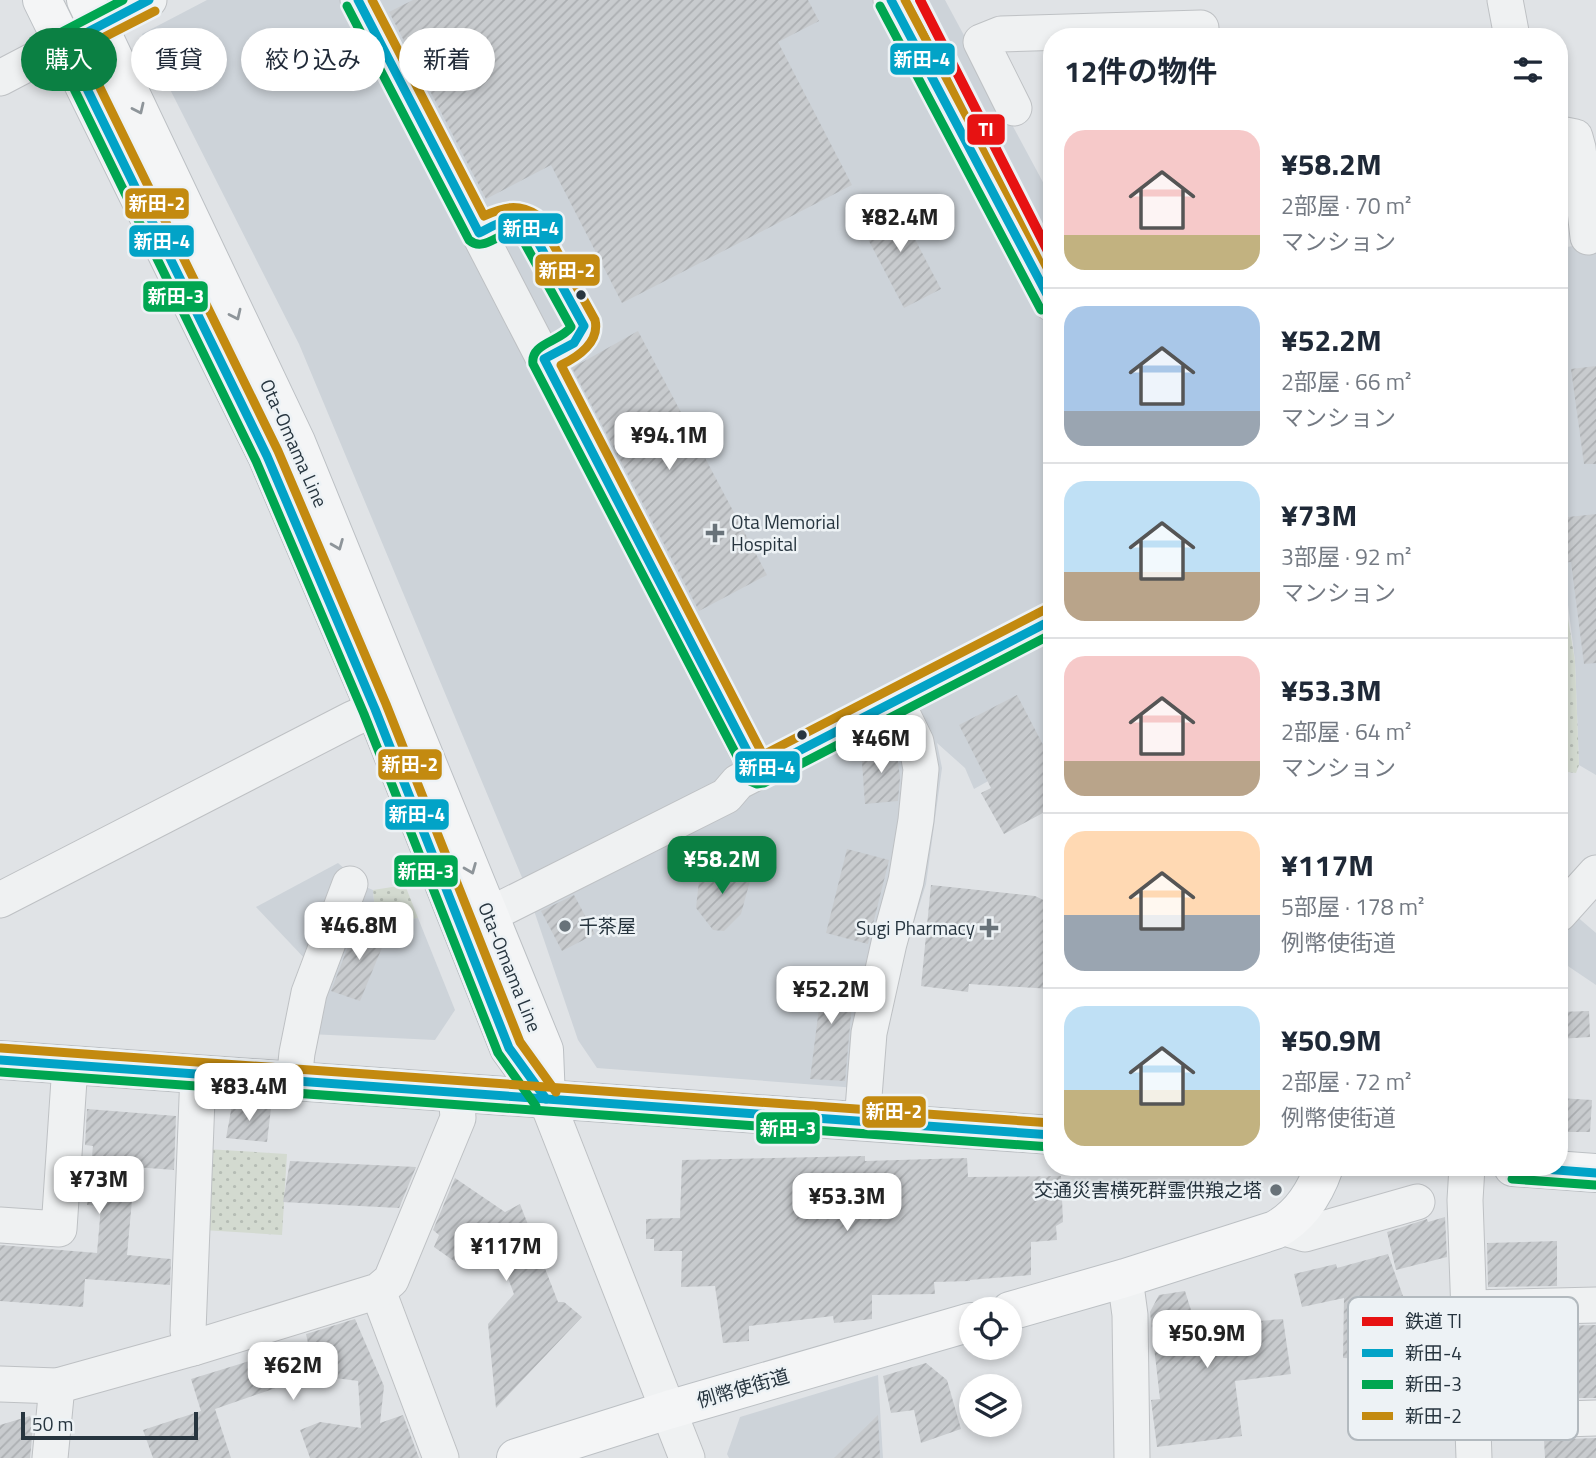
<!DOCTYPE html>
<html lang="ja">
<meta charset="utf-8">
<style>
body{margin:0;font-family:"Titillium Web","Noto Sans JP",sans-serif;background:#f6f6f7;color:#1f2937;height:100vh;display:flex;flex-direction:column;font-size:26px;white-space:nowrap}
*{box-sizing:border-box;margin:0}
p{font-size:23px;color:#747a83}
.icon{flex:none;width:38px;height:38px;fill:none;stroke:currentColor;stroke-width:2;stroke-linecap:round;stroke-linejoin:round}
.map{position:relative;flex:1;overflow:hidden}
.sheet{position:absolute;left:1043px;top:28px;width:525px;height:1148px;display:flex;flex-direction:column;background:#fff;border-radius:28px;box-shadow:0 4px 10px #0003}
.sheet>*{flex:none}
.hud{position:absolute;left:21px;top:28px;width:665px;height:63px;display:flex;gap:14px}
.controls{position:absolute;left:959px;top:1297px;display:grid;gap:14px}
.controls a{display:grid;place-items:center;width:63px;height:63px;border-radius:50%;background:#fff;box-shadow:0 4px 10px #0003;font-size:35px}
.scale{position:absolute;left:21px;bottom:18px;width:177px;box-sizing:border-box;padding-left:7px;border:4px solid #27353f;border-top:0;font-size:19px;line-height:24px;white-space:nowrap;color:#27353f;-webkit-text-stroke:5px #edf2f5;paint-order:stroke}
.price{position:absolute;translate:-50% -60px;padding:0 16px;border-radius:14px;background:#fff;color:#222;font-size:23px;line-height:46px;filter:drop-shadow(0 2px 4px #0008)}
.price::after{content:'';position:absolute;left:50%;top:42px;width:21px;height:16px;margin-left:-10px;background:inherit;clip-path:polygon(0 0,100% 0,50% 100%)}
.price.selected{background:#0b8043;color:#fff}
ul{padding:0;list-style:none}
li{display:flex;align-items:center;gap:21px;height:175px;padding:0 21px}
li+li{border-top:2px solid #e0e1e3}
li span{display:grid;place-items:center;flex:none;width:196px;height:140px;border-radius:21px;color:#555}
li>.icon{margin-inline-start:auto}
span .icon{width:84px;height:84px;fill:#fffc;stroke-width:1}
li b{font-size:30px}
h2{display:flex;justify-content:space-between;align-items:center;height:84px;padding:0 21px;font-size:30px}
.pill{padding:0 24px;border-radius:32px;background:#fff;box-shadow:0 4px 10px #0003;font-size:24px;line-height:63px}
.pill.selected{background:#0b8043;color:#fff}
.map>svg:first-child{display:block}
</style>
<div class="map">
<svg width="1596" height="1458" viewBox="0 0 1596 1458">
<defs>
<pattern id="grass-dots" width="8" height="8" patternUnits="userSpaceOnUse" patternTransform="scale(1.75)"><rect width="8" height="8" fill="#d3dad0"/><path d="M2 2h.1M6 6h.1" fill="none" stroke="#b5bcb4" stroke-width="1.8" stroke-linecap="round"/></pattern>
<pattern id="building-hatch" width="6" height="6" patternUnits="userSpaceOnUse" patternTransform="scale(1.75)"><rect width="6" height="6" fill="#c8cbce"/><path d="M-1 1l2-2M0 6l6-6M5 7l2-2" fill="none" stroke="#acafb2"/></pattern>
</defs>
<rect width="100%" height="100%" fill="#e0e3e6"/>
<g fill="#cdd3d9">
<path d="M207,0h671l174,324v421l-78,44 -9,-21 -28,-25 5,25 -16,116 -28,88 -15,74v44l-286,-22 -19,-28 -52,-153 -227,-543 -157,-310z"/>
<path d="M903,0h42l107,199v86z"/>
<path d="M1596,243v532l-17,-10 -4,-104 -16,-128v-37l3,-5 -3,-23v-220z"/>
<path d="M338,863l8,7 -39,91 -51,-54z"/>
<path d="M361,885l12,5 3,31 42,-3 37,92 -20,30 -126,-6z"/>
<path d="M1575,915l21,18v52l-37,-25v-26z"/>
<path d="M878,1375l5,83h-154l-2,-4 13,-37z"/>
</g>
<g fill="url(#grass-dots)">
<path d="M1559,565l16,96 4,104 -3,8 -17,-2z"/>
<path d="M405,885l13,33 -42,3 -3,-31z"/>
<path d="M206,1149l81,5 -5,81 -79,-5z"/>
</g>
<g fill="url(#building-hatch)">
<path d="M413,0h395l11,21 -41,21 74,143 -230,118 -71,-138 -65,34 -97,-187z"/>
<path d="M895,201l46,88 -37,19 -46,-88z"/>
<path d="M638,331l129,244 -68,36 -127,-243z"/>
<path d="M1596,366v98h-12l-13,-95z"/>
<path d="M1596,514v149l-12,1 -13,-102 -12,1v-45z"/>
<path d="M1017,695l35,67v46l-48,26 -23,-41 10,-5 -32,-63z"/>
<path d="M896,747l4,30 -2,24 -33,3 -4,-55z"/>
<path d="M847,849l42,11 -21,84 -42,-11z"/>
<path d="M717,863l34,14 -10,37 -17,17 -11,-1 -17,-22 3,-27z"/>
<path d="M931,885l104,11 17,8 -1,85 -82,-5 -1,8 -47,-6z"/>
<path d="M574,895l21,39 -33,17 -21,-40z"/>
<path d="M357,923l31,10 -28,68 -29,-10z"/>
<path d="M807,977l47,4 -9,100 -35,-2 9,-71 -14,-1z"/>
<path d="M1589,1011l1,26 -31,2v-27z"/>
<path d="M1559,1098l33,2 -2,32h-31z"/>
<path d="M232,1105l39,3 -4,34 -41,-4z"/>
<path d="M87,1109l89,7 -2,54 -39,-3 -8,88 44,4 -1,26 -85,-6 -2,28 -83,-6v-56l97,8 4,-47 -14,-1 6,-59 -8,-1z"/>
<path d="M865,1156v5l102,-3 1,19 93,-1 2,46 -7,4 1,14 -26,2v33l-61,5v1l-36,1 1,12 -63,1v24l-38,4 -1,-7 -84,10v15l-26,2 -8,-57 -34,1 1,-36h-28v-12h-8v-20l34,-1 2,-58z"/>
<path d="M290,1161l126,6 -17,41 -116,-6z"/>
<path d="M455,1178l50,34 15,-8 38,98h6l18,15 -86,91 -8,-84 26,-30 -16,-42 -37,14 -27,-19 5,-12 -6,-5z"/>
<path d="M1445,1217l2,40 -51,13 -9,-38 40,-13 1,3z"/>
<path d="M1557,1241v45l-69,1 -1,-44z"/>
<path d="M1388,1254l20,56 40,-2 1,32 -9,21 -97,-3 1,-60 -42,9 -8,-33 42,-10 1,4z"/>
<path d="M1185,1291l11,35 87,-7 8,55 -56,7 7,55 -85,11 -6,-47 9,-1 -10,-87 9,-17z"/>
<path d="M355,1319l29,67 -4,37 23,-8 16,43h-109l-10,-28 20,-8 41,6 -3,-47 -45,-6 -98,34 16,49h-78l-10,-28 58,-19 -10,-32 117,-36 -2,-9z"/>
<path d="M1596,1325v73h-104l-2,-70z"/>
<path d="M926,1363l21,17 14,49 -40,14 -7,-33 -23,3 -8,-37z"/>
<path d="M878,1415l2,43h-46z"/>
<path d="M30,1416l3,10 -3,32h-30v-33z"/>
<path d="M1596,1438v20h-51l-1,-18z"/>
</g>
<g fill="none" stroke-linecap="round" stroke-linejoin="round">
<g stroke="#bec1c4" stroke-width="37">
<g id="minor">
<path d="M358,0l400,772"/>
<path d="M891,0l161,304"/>
<path d="M1505,0l7,37"/>
<path d="M0,78l149,-78"/>
<path d="M1014,108l-33,-66 20,-8 200,-6"/>
<path d="M1559,139l6,-4 10,2 3,11 10,89"/>
<path d="M479,233c17,-8 32,-21 49,-9l56,102c-4,20 -24,25 -40,33"/>
<path d="M0,900l352,-181 23,-10"/>
<path d="M1559,914l37,-41"/>
<path d="M489,915l237,-119 12,-14 314,-162"/>
<path d="M294,1081l3,-28 12,-60 41,-109"/>
<path d="M546,1099l141,359"/>
<path d="M862,1122l7,-89 20,-90 17,-62 10,-61 5,-51 -5,-27 -20,-41"/>
<path d="M1467,1167l-2,33 9,258"/>
<path d="M0,1225l59,4 11,-164"/>
<path d="M1281,1227l24,7 112,-32"/>
<path d="M1125,1278l5,37 2,143"/>
<path d="M378,1291l63,167"/>
<path d="M1468,1308l128,-3"/>
<path d="M193,1348l-5,-17 10,-258"/>
<path d="M0,1384l57,2 136,-38 185,-57 13,-11 67,-162 -2,-26"/>
<path d="M1473,1422l123,-4"/>
<path d="M50,1458l7,-72"/>
</g>
</g>
<g stroke="#bcc0c4" stroke-width="40">
<g id="major">
<path d="M42,0l225,456 108,253 134,339 37,51"/>
<path d="M86,0l210,442 248,608 2,49"/>
<path d="M0,1060l1052,75"/>
<path d="M1513,1167l83,6"/>
<path d="M1010,1311l115,-33 150,-48c24,-13 40,-37 49,-63"/>
<path d="M516,1458l152,-48 303,-88"/>
</g>
</g>
<use href="#minor" stroke="#eff1f2" stroke-width="35"/>
<use href="#major" stroke="#f4f5f6" stroke-width="38"/>
<g stroke="#edf2f5" stroke-width="14">
<g id="bus-1">
<path d="M149,0l-84,44 202,412 108,253 134,339 37,51"/>
<path d="M358,0l121,233c16,-8 31,-19 49,-9l56,102 -10,17 -30,16 214,413 294,-152"/>
<path d="M891,0l161,304"/>
<path d="M0,1060l1052,75"/>
<path d="M1516,1167l80,6"/>
</g>
</g>
<g stroke="#edf2f5" stroke-width="14">
<g id="bus-2">
<path d="M123,0l-65,34 -5,6 1,8 202,413 108,253 134,339 38,53"/>
<path d="M347,6l122,234c16,14 32,-12 50,-7l52,94c-11,15 -41,16 -38,37l217,417 7,3 7,-1 288,-149"/>
<path d="M880,6l161,304"/>
<path d="M0,1072l1051,75"/>
<path d="M1512,1179l83,6"/>
</g>
</g>
<g stroke="#edf2f5" stroke-width="14">
<g id="bus-3">
<path d="M372,0l112,216c19,-9 34,-13 53,-1l58,105c5,22 -17,37 -34,45l202,390 283,-146"/>
<path d="M905,0l147,277"/>
<path d="M155,11l-74,38 197,402 108,253 134,338 36,50"/>
<path d="M1,1048l1051,75"/>
</g>
</g>
<use href="#bus-1" stroke="#02a3c7" stroke-width="9"/>
<use href="#bus-2" stroke="#00a651" stroke-width="9"/>
<use href="#bus-3" stroke="#c38a10" stroke-width="9"/>
<g stroke="#edf2f5" stroke-width="16">
<path id="rail-1" d="M920,0l132,259"/>
</g>
<use href="#rail-1" stroke="#e71212" stroke-width="10"/>
</g>
<defs><path id="oneway-chevron" d="M-2-3.5L2.5 0L-2 3.5" fill="none" stroke-width="1.6" stroke-linecap="round" stroke-linejoin="round" transform="scale(1.75)"/></defs>
<g stroke="#8e959a">
<use href="#oneway-chevron" transform="translate(139 109) rotate(65)"/>
<use href="#oneway-chevron" transform="translate(236 315) rotate(65)"/>
<use href="#oneway-chevron" transform="translate(338 545) rotate(68)"/>
<use href="#oneway-chevron" transform="translate(471 869) rotate(68)"/>
</g>
<g fill="#27353f" stroke="#edf2f5" stroke-width="2.5">
<circle cx="581" cy="295" r="6"/>
<circle cx="802" cy="735" r="6"/>
</g>
<g fill="#687279" stroke="#edf2f5" stroke-width="2.5">
<path d="M711.5 522.5h7v7h7v7h-7v7h-7v-7h-7v-7h7z"/>
<circle cx="565" cy="926" r="7"/>
<path d="M985.5 917.5h7v7h7v7h-7v7h-7v-7h-7v-7h7z"/>
<circle cx="1276" cy="1190" r="7"/>
</g>
<g text-anchor="middle" stroke-width="5" stroke-linejoin="round" paint-order="stroke">
<g font-size="19" fill="#27353f" stroke="#edf2f5">
<text transform="translate(294 443) rotate(66)" y="7">Ota-Omama Line</text>
<text transform="translate(510 967) rotate(68)" y="7">Ota-Omama Line</text>
<text transform="translate(743 1388) rotate(-16)" y="7">例幣使街道</text>
</g>
<g font-size="19" fill="#27353f" stroke="#edf2f5" text-anchor="start">
<text x="731" y="529">Ota Memorial<tspan x="731" dy="22">Hospital</tspan></text>
<text x="579" y="933">千茶屋</text>
<text x="975" y="935" text-anchor="end">Sugi Pharmacy</text>
<text x="1262" y="1197" text-anchor="end">交通災害横死群霊供羪之塔</text>
</g>
</g>
<rect x="1348" y="1297" width="230" height="143" rx="10" fill="#edf2f5" stroke="#b2b9be" stroke-width="2"/>
<rect x="1362" y="1317" width="31" height="9" fill="#e71212"/>
<rect x="1362" y="1349" width="31" height="8" fill="#02a3c7"/>
<rect x="1362" y="1380" width="31" height="9" fill="#00a651"/>
<rect x="1362" y="1412" width="31" height="8" fill="#c38a10"/>
<g font-size="19" fill="#27353f">
<text x="1405" y="1328">鉄道 TI</text>
<text x="1405" y="1360">新田-4</text>
<text x="1405" y="1391">新田-3</text>
<text x="1405" y="1423">新田-2</text>
</g>
<g stroke="#edf2f5" stroke-width="2.5">
<rect x="889" y="42" width="67" height="34" rx="7" fill="#02a3c7"/>
<rect x="966" y="113" width="40" height="33" rx="7" fill="#e71212"/>
<rect x="124" y="187" width="66" height="33" rx="7" fill="#c38a10"/>
<rect x="497" y="212" width="67" height="33" rx="7" fill="#02a3c7"/>
<rect x="128" y="224" width="67" height="34" rx="7" fill="#02a3c7"/>
<rect x="534" y="253" width="67" height="34" rx="7" fill="#c38a10"/>
<rect x="142" y="280" width="67" height="33" rx="7" fill="#00a651"/>
<rect x="377" y="748" width="66" height="33" rx="7" fill="#c38a10"/>
<rect x="734" y="750" width="67" height="34" rx="7" fill="#02a3c7"/>
<rect x="384" y="798" width="66" height="33" rx="7" fill="#02a3c7"/>
<rect x="393" y="854" width="66" height="34" rx="7" fill="#00a651"/>
<rect x="861" y="1095" width="66" height="34" rx="7" fill="#c38a10"/>
<rect x="755" y="1111" width="66" height="34" rx="7" fill="#00a651"/>
</g>
<g font-size="19" text-anchor="middle" font-weight="bold" fill="#fff">
<text x="922" y="66">新田-4</text>
<text x="986" y="136">TI</text>
<text x="157" y="210">新田-2</text>
<text x="531" y="235">新田-4</text>
<text x="162" y="248">新田-4</text>
<text x="567" y="277">新田-2</text>
<text x="176" y="303">新田-3</text>
<text x="410" y="771">新田-2</text>
<text x="767" y="774">新田-4</text>
<text x="417" y="821">新田-4</text>
<text x="426" y="878">新田-3</text>
<text x="894" y="1118">新田-2</text>
<text x="788" y="1135">新田-3</text>
</g>
</svg>
<div class="controls">
<a><svg class="icon" aria-label="locate" viewBox="0 0 24 24"><circle cx="12" cy="12" r="6"/><path d="M12 2v4M12 18v4M2 12h4M18 12h4"/></svg></a>
<a><svg class="icon" aria-label="layers" viewBox="0 0 24 24"><path d="M12 4l9 5-9 5-9-5zM3 14l9 5 9-5"/></svg></a>
</div>
<div class="scale">50 m</div>
<b class="price" style="left:900px;top:254px">¥82.4M</b>
<b class="price" style="left:669px;top:472px">¥94.1M</b>
<b class="price" style="left:881px;top:775px">¥46M</b>
<b class="price selected" style="left:722px;top:896px">¥58.2M</b>
<b class="price" style="left:359px;top:962px">¥46.8M</b>
<b class="price" style="left:831px;top:1026px">¥52.2M</b>
<b class="price" style="left:249px;top:1123px">¥83.4M</b>
<b class="price" style="left:99px;top:1216px">¥73M</b>
<b class="price" style="left:847px;top:1233px">¥53.3M</b>
<b class="price" style="left:506px;top:1283px">¥117M</b>
<b class="price" style="left:1207px;top:1370px">¥50.9M</b>
<b class="price" style="left:293px;top:1402px">¥62M</b>
<div class="hud">
<a class="pill selected">購入</a>
<a class="pill">賃貸</a>
<a class="pill">絞り込み</a>
<a class="pill">新着</a>
</div>
<section class="sheet">
<h2>12件の物件<svg class="icon" aria-label="filters" viewBox="0 0 24 24"><path d="M4 7h16M4 17h16"/><circle cx="9" cy="7" r="2"/><circle cx="15" cy="17" r="2"/></svg></h2>
<ul>
<li><span style="background:linear-gradient(#f6c9c9 75%,#c2b280 0)"><svg class="icon" aria-label="home" viewBox="0 0 24 24"><path d="M3 11l9-7 9 7M6 9v11h12V9"/></svg></span><div><b>¥58.2M</b><p>2部屋 · 70 m²</p><p>マンション</p></div></li>
<li><span style="background:linear-gradient(#a9c7e8 75%,#9aa5b1 0)"><svg class="icon" aria-label="home" viewBox="0 0 24 24"><path d="M3 11l9-7 9 7M6 9v11h12V9"/></svg></span><div><b>¥52.2M</b><p>2部屋 · 66 m²</p><p>マンション</p></div></li>
<li><span style="background:linear-gradient(#bfe0f5 65%,#b9a48a 0)"><svg class="icon" aria-label="home" viewBox="0 0 24 24"><path d="M3 11l9-7 9 7M6 9v11h12V9"/></svg></span><div><b>¥73M</b><p>3部屋 · 92 m²</p><p>マンション</p></div></li>
<li><span style="background:linear-gradient(#f6c9c9 75%,#b9a48a 0)"><svg class="icon" aria-label="home" viewBox="0 0 24 24"><path d="M3 11l9-7 9 7M6 9v11h12V9"/></svg></span><div><b>¥53.3M</b><p>2部屋 · 64 m²</p><p>マンション</p></div></li>
<li><span style="background:linear-gradient(#ffd9b3 60%,#9aa5b1 0)"><svg class="icon" aria-label="home" viewBox="0 0 24 24"><path d="M3 11l9-7 9 7M6 9v11h12V9"/></svg></span><div><b>¥117M</b><p>5部屋 · 178 m²</p><p>例幣使街道</p></div></li>
<li><span style="background:linear-gradient(#bfe0f5 60%,#c2b280 0)"><svg class="icon" aria-label="home" viewBox="0 0 24 24"><path d="M3 11l9-7 9 7M6 9v11h12V9"/></svg></span><div><b>¥50.9M</b><p>2部屋 · 72 m²</p><p>例幣使街道</p></div></li>
</ul>
</section>
</div>
